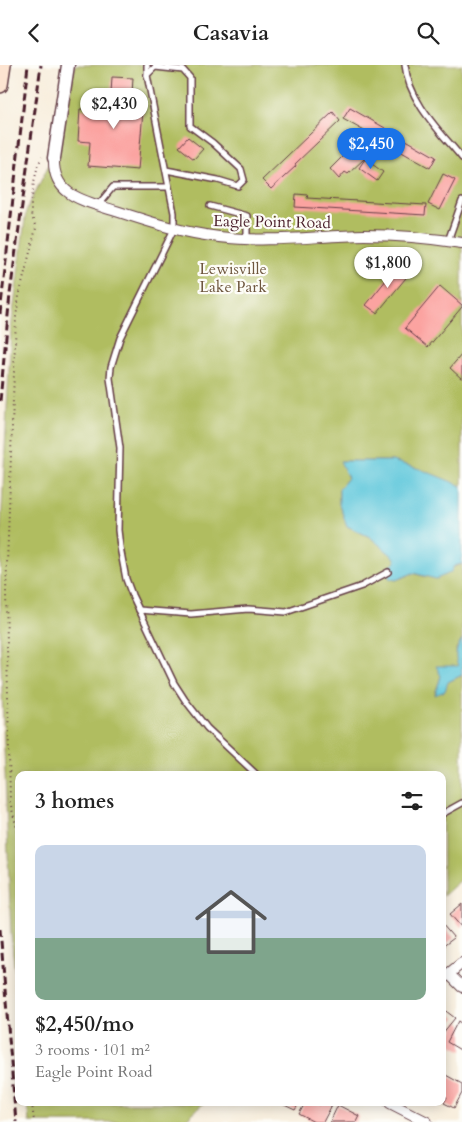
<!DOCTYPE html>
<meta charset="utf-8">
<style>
body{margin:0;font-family:Cardo,serif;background:#f2f2f2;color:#222;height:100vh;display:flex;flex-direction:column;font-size:19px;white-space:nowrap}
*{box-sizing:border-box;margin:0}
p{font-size:16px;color:#767676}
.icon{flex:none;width:28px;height:28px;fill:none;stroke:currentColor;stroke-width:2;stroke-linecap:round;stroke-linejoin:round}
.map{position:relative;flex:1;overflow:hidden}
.details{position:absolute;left:15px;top:706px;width:431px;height:335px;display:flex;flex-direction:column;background:#fff;border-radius:10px;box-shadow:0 2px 12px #0003}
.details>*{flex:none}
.price{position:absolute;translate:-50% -42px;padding:0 11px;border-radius:18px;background:#fff;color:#222;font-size:16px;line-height:32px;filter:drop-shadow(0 1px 2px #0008)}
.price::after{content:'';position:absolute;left:50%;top:30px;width:15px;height:11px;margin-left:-8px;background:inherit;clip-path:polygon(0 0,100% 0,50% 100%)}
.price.current{background:#1a73e8;color:#fff}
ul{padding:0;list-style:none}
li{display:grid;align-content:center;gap:10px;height:265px;padding:0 20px}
li span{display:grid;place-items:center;height:155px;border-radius:10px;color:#555}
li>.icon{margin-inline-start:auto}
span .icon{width:90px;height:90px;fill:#fffc;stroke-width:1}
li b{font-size:21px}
h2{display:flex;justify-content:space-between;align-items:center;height:60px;padding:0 20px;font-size:21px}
header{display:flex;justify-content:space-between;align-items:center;height:65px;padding:0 20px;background:#fff;font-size:22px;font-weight:700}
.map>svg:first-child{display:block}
</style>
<header><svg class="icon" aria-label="back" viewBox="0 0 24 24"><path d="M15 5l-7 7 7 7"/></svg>Casavia<svg class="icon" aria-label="search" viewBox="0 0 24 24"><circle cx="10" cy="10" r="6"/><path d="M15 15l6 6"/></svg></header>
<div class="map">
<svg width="462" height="1057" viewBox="0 0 462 1057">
<rect width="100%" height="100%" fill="#fdfcf7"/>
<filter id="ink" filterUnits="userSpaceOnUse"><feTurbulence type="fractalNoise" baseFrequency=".02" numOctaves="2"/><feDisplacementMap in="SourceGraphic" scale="10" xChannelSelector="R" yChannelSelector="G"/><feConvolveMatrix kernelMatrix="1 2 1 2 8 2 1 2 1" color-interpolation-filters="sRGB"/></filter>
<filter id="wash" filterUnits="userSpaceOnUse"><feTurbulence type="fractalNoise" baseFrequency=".0096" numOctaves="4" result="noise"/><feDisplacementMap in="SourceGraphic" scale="20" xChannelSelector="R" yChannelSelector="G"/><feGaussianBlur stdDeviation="1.12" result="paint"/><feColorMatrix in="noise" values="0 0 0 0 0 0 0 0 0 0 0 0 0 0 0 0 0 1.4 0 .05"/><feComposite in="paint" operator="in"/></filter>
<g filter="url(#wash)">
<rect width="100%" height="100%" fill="#f8eedd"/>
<g fill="#b0bd60" stroke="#7d6e46">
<path d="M75,0h387v421l-70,-25h-51l7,17 -9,11v15l8,22 23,11 25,21 1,4 -7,5 -1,8 8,5 17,-7 13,4 36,-13v75l-6,10 2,18 -17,9 -6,18 13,-12 14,-7v204l-19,17 -1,-121h-423v236l-8,-77 -11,-294 1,-113 10,-198 15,-118 35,-71z"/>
<path d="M27,1038h177l-21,19h-154z"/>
</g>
<g fill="#60c8dc" stroke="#557484">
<path d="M340,396h52l28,8 42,17v78l-8,2 -4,7 -14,6 -23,-6 -17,7 -6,-1 -2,-4 1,-8 7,-5 -1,-4 -25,-21 -23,-11 -8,-22v-15l9,-11z"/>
<path d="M462,574v36l-14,7 -3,9 -10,4 6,-19 -5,-10h22c-4,-11 -2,-17 4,-27z"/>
</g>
<g id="blocks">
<g fill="#fba3a0">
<path d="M112,12l21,1 -2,32 12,1 -5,59 -50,-4 2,-24 -12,-1 2,-32 30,2z"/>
<path d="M350,43l86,49 -6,11 -87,-49z"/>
<path d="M333,47l7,9 -45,43 1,2 -25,23 -9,-9z"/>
<path d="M188,72l15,12 -9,10 -15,-12z"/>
<path d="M353,81l12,12 -17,16 -3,-2 -6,7 -9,-10z"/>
<path d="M365,94l18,13 -6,9 -18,-13z"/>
<path d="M443,109l12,6 -15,30 -12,-6z"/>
<path d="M296,129l12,1 -1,3 119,7 -1,10 -130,-8z"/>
<path d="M399,199l11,9 -33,40 -11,-8z"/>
<path d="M440,221l22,19v2l-34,40 -23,-19z"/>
<path d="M462,289v25l-12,-11z"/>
<path d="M462,839v24l-12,-14z"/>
<path d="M442,859l12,14 -12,9z"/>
<path d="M442,943l13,10 -13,16z"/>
<path d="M458,956l4,3v27l-15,-9z"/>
<path d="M444,1009l18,10v9l-8,15 -10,-5 3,-6 -5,-2z"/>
<path d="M280,1038h19l-4,7z"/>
<path d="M305,1038h9l6,2 1,-2h12l-10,19h-9l-15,-8z"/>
<path d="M338,1040l21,11 -3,6h-26z"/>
</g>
</g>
</g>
<g filter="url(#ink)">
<use href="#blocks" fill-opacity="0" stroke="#643e46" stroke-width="1"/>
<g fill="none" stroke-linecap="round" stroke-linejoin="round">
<g stroke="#643e46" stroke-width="8">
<g id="service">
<path d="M147,0v10"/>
<path d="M405,0c4,37 35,66 57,93"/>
<path d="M166,105l52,10 20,6 6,-6 -3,-11 -28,-26 -23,-17v-48l-7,-8 -28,-3 -8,8 27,138v16l-54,109 -9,29 -1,11 10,70 -2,82 2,17 6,32 6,16 42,88 11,17 22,28 50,47"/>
<path d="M98,140l15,-18h55"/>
<path d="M210,141l37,10v23"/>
<path d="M448,176l14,-40"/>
<path d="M139,545l52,4 57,-5 38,3 76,-26 26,-14"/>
<path d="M442,749l20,-11"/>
</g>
</g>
<g stroke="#643e46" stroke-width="12">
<g id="minor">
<path d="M54,93c-2,39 32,43 62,53 34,11 67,22 103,26 48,6 97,-1 145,-2 33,0 66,3 98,8"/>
<path d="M449,909l13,13"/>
<path d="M442,914l20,-16"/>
<path d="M390,1038l37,19"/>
</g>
</g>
<g stroke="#643e46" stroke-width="15">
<path id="tertiary" d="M54,93l14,-93"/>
</g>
<g stroke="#643e46" stroke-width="18">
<path id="secondary" d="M0,20l3,-20"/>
</g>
<g stroke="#643e46" stroke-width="2" stroke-dasharray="1 4" stroke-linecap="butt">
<path d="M19,771l-9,-34 -4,-210 10,-275 3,-21 17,-68 -5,-14v-10l3,-22 4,-17 4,-8"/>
<path d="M19,882v16"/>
<path d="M32,1038l2,19"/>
</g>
<use href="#service" stroke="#fff" stroke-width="5"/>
<use href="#minor" stroke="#fff" stroke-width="10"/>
<use href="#tertiary" stroke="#fff" stroke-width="12"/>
<use href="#secondary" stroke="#fde4d1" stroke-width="15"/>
<g stroke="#4a1f2b" stroke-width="3" stroke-dasharray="8 4" stroke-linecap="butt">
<path d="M0,249l28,-249"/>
<path d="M0,336l10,-107 31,-229"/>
<path d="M0,864l16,193"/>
</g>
</g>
</g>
<g text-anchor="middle" stroke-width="4.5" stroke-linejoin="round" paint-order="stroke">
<g font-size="16" fill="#4a1f2b" stroke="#fdfcf7">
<text transform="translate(272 156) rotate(1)" y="6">Eagle Point Road</text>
</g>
<g font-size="16" fill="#6e563e" stroke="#fdfcf7">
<text x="233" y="209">Lewisville<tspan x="233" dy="18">Lake Park</tspan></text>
</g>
</g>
</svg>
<b class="price" style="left:114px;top:65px">$2,430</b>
<b class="price current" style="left:371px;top:105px">$2,450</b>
<b class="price" style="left:388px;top:224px">$1,800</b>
<section class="details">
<h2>3 homes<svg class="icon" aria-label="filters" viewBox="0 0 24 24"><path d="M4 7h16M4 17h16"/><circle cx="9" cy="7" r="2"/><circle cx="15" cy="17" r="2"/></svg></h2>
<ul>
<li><span style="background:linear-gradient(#c9d6e8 60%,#7fa58c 0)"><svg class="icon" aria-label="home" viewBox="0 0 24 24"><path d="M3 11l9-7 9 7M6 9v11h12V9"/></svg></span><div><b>$2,450/mo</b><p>3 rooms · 101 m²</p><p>Eagle Point Road</p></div></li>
</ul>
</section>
</div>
